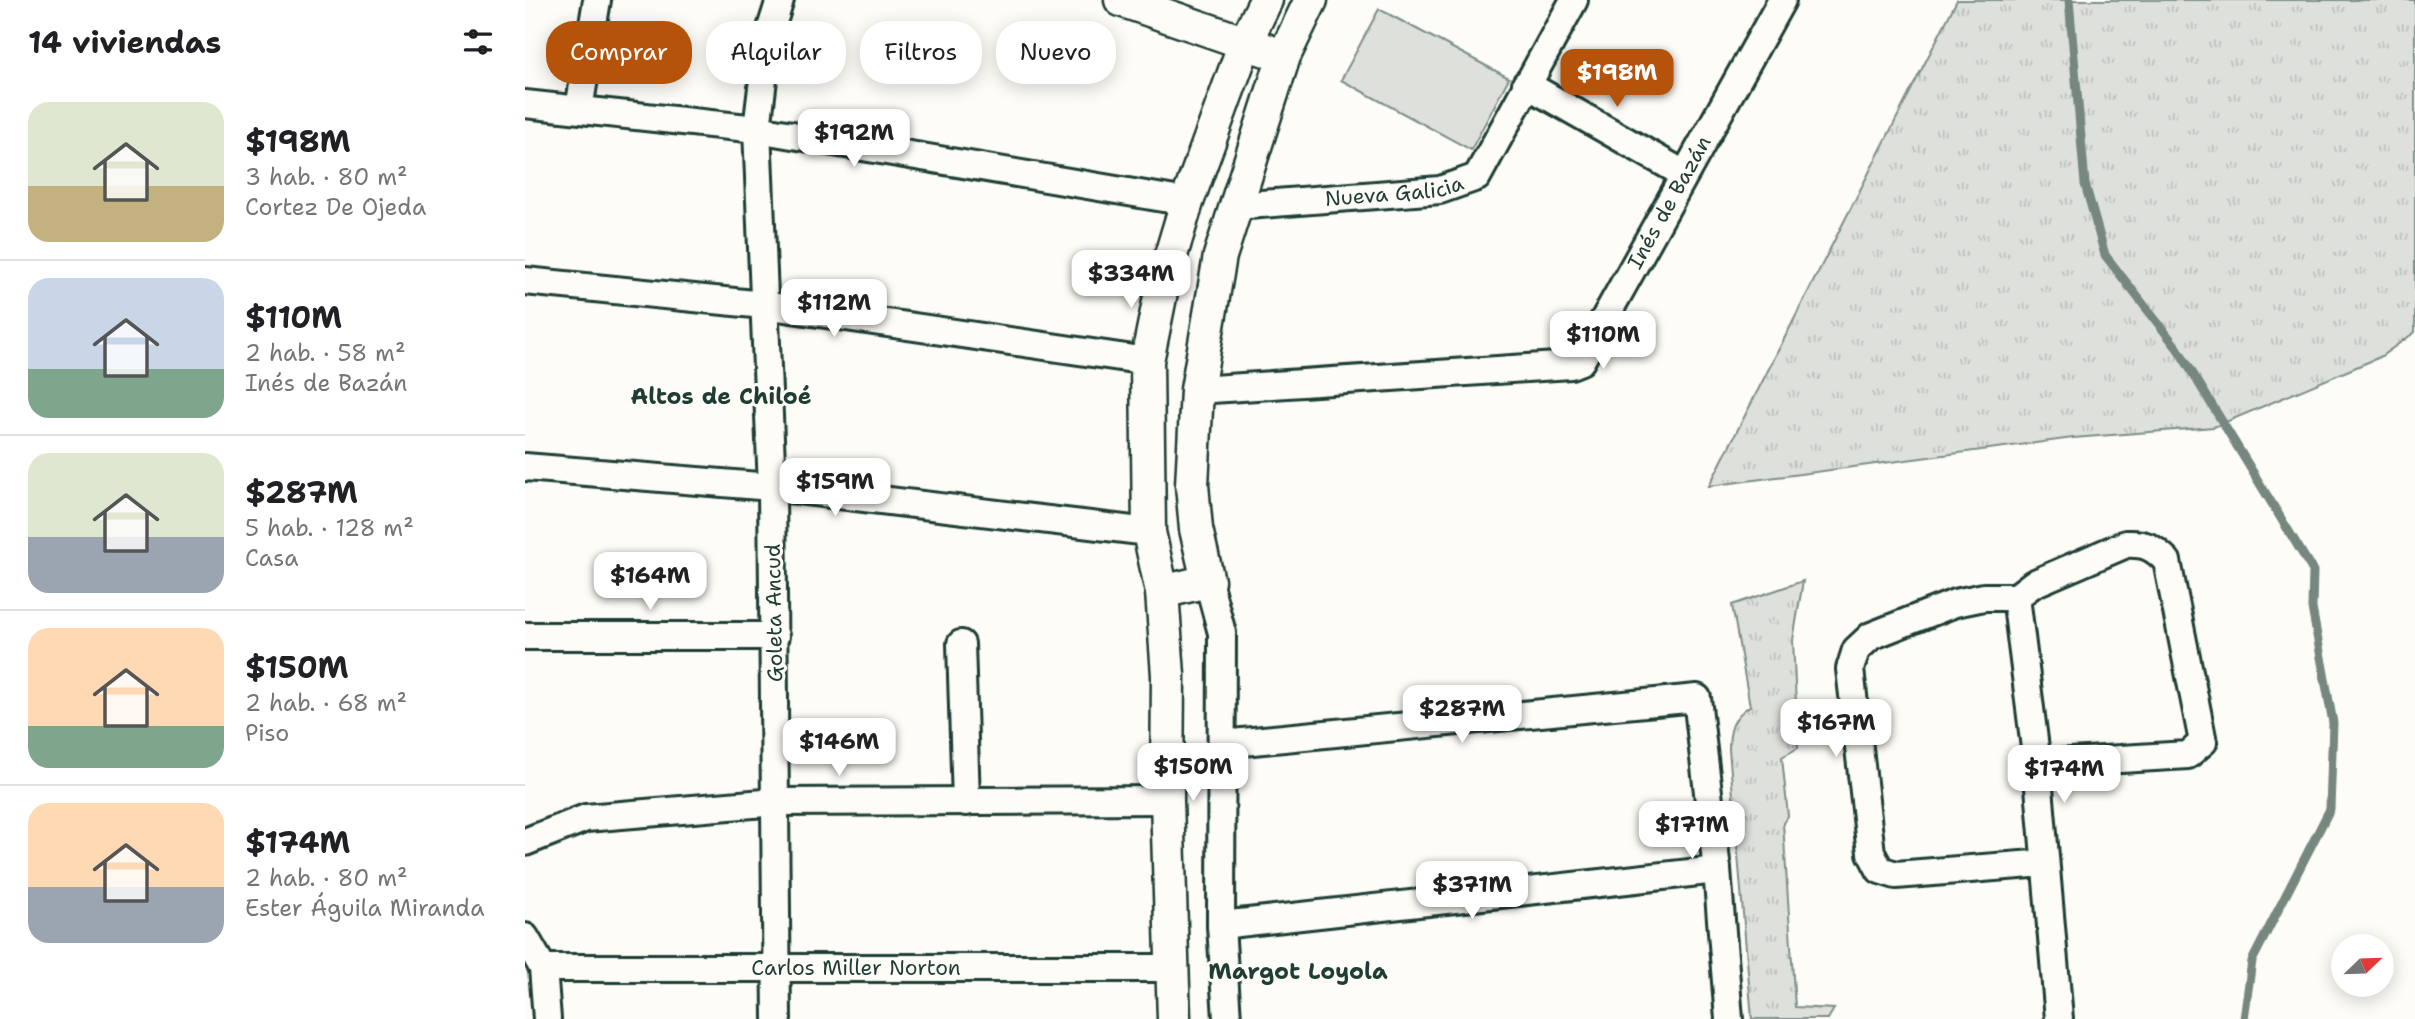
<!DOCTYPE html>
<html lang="es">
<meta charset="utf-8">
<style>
body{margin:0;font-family:"Shantell Sans",sans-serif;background:#f6f6f6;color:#202124;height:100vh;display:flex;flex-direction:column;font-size:26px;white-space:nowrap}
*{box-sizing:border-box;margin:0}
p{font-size:23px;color:#757577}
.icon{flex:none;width:38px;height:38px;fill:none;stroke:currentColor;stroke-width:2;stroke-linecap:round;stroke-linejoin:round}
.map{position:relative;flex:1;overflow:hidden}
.sheet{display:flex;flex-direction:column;background:#fff;width:525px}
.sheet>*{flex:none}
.banner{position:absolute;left:21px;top:21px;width:665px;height:63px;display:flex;gap:14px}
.needle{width:46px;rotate:67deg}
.controls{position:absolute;left:1806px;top:934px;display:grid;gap:14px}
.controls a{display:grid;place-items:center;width:63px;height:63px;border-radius:50%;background:#fff;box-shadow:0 4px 18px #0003;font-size:35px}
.price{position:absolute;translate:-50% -60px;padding:0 16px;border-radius:14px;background:#fff;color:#222;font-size:23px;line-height:46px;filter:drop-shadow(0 2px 4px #0008)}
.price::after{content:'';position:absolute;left:50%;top:42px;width:21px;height:16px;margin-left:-10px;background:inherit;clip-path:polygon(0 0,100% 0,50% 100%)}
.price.selected{background:#b45309;color:#fff}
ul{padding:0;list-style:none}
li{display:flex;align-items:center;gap:21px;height:175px;padding:0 28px}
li+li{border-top:2px solid #e0e0e0}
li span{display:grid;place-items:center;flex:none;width:196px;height:140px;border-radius:21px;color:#555}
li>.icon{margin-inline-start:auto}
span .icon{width:84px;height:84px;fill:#fffc;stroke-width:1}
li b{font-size:30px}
h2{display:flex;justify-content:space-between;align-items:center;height:84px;padding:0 28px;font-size:30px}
.chip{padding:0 24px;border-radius:28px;background:#fff;box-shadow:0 4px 18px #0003;font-size:24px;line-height:63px}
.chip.selected{background:#b45309;color:#fff}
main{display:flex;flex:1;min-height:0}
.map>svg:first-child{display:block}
</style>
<main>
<section class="sheet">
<h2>14 viviendas<svg class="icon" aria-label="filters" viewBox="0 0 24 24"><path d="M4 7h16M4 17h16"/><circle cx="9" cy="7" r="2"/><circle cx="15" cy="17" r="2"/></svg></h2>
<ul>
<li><span style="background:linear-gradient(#dfe7d0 60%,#c2b280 0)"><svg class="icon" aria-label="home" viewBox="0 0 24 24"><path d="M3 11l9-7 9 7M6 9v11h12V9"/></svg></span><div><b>$198M</b><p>3 hab. · 80 m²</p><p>Cortez De Ojeda</p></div></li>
<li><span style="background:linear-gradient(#c9d6e8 65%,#7fa58c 0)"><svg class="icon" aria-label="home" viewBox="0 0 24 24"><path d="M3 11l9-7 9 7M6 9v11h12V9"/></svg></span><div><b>$110M</b><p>2 hab. · 58 m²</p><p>Inés de Bazán</p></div></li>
<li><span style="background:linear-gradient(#dfe7d0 60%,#9aa5b1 0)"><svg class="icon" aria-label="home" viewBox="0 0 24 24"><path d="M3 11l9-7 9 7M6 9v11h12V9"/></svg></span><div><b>$287M</b><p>5 hab. · 128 m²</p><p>Casa</p></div></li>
<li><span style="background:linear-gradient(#ffd9b3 70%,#7fa58c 0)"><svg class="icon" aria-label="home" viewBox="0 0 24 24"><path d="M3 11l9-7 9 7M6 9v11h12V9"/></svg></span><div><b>$150M</b><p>2 hab. · 68 m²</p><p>Piso</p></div></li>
<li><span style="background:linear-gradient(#ffd9b3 60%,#9aa5b1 0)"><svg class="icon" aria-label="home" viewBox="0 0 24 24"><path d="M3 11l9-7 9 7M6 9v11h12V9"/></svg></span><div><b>$174M</b><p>2 hab. · 80 m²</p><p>Ester Águila Miranda</p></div></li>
</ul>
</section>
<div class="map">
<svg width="1890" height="1019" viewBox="0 0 1890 1019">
<defs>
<pattern id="grass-tufts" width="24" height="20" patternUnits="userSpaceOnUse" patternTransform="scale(1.75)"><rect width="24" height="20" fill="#dde0db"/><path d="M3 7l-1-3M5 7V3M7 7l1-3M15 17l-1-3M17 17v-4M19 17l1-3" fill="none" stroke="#bdc1bd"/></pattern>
</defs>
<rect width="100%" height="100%" fill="#fdfcf7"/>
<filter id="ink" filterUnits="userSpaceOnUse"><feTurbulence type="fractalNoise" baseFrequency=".0143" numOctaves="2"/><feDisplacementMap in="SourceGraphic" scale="14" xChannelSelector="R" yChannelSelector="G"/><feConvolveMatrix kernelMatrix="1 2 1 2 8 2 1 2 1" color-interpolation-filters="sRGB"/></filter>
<g filter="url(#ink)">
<g fill="url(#grass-tufts)" stroke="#7e8e88" stroke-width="2">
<path d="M1432,0h458v332l-35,25 -166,70 -141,11 -364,48z"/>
<path d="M1278,581l-10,59 5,108 -16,9 6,59 -5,7 12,184 39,2 -6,10h-76l-23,-270c0,-19 4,-33 21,-43l-18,-101z"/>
</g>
<path fill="#dde0db" stroke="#7e8e88" stroke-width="2" d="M854,9l130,69 -38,72 -130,-70z"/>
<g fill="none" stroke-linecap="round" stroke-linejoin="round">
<path stroke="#75877f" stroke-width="9" d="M1544,0l16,184 20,71 73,94 135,222 -1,37 21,115 -3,86 -78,152 -8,58"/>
<g stroke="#1f3d34" stroke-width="32">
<g id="minor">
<path d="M1001,84l158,90"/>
<path d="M0,104l232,25 430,73"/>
<path d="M54,109l18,-109"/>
<path id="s1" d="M711,206l204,-16 37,-13 97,-177"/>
<path d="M0,281l239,24 383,56"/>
<path id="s2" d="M672,390l374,-25 10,-4 201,-361"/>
<path d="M0,467l247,20 377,45"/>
<path d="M683,581l14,52 -1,292 6,94"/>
<path d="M1491,597l21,167 22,255"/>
<path d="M0,636h250"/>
<path d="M436,644l5,158"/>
<path d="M697,744l475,-46 20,172 12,149"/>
<path d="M1512,764l151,-9 15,-13 -36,-181c-14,-14 -22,-18 -41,-17l-93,40 -17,13h-32l-29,6 -84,33 -15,14 -6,19 21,184 9,17 16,5 149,-12"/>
<path d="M0,842l61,-24 190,-16 391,-2"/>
<path d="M696,925l496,-55"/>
<path d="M0,937l18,31 4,51"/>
<path id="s3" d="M18,968h628"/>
<path d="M252,1019l-5,-532 -15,-358 11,-91 12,-38"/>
</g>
</g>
<g stroke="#1f3d34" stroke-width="37">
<g id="tertiary">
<path d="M596,0l145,50"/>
<path d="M637,592l46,-11 -12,-52 -4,-44 5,-95 23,-134 64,-200 27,-56"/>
<path d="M649,1019l-7,-219 1,-125 -6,-83 -13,-60 -2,-171 16,-79 24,-80 58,-159 21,-43"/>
</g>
</g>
<use href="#minor" stroke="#fdfcf7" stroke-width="26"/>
<use href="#tertiary" stroke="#fdfcf7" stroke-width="32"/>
</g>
</g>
<g text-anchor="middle" stroke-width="6" stroke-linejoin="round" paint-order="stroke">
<g font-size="21" fill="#1f3d34" stroke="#fdfcf7">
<text dy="7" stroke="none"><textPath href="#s1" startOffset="159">Nueva Galicia</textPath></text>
<text dy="7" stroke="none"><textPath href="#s2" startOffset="567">Inés de Bazán</textPath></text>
<text transform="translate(249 613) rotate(-91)" y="7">Goleta Ancud</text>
<text dy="7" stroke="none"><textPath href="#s3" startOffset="313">Carlos Miller Norton</textPath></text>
</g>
<g font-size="23" font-weight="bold" fill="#1f3d34" stroke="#fdfcf7">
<text x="196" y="404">Altos de Chiloé</text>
<text x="773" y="979">Margot Loyola</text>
</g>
</g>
</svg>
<div class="controls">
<a><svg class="needle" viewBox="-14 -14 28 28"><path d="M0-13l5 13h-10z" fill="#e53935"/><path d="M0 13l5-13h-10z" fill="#757577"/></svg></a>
</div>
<b class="price selected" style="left:1092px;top:109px">$198M</b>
<b class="price" style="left:329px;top:169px">$192M</b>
<b class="price" style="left:606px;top:310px">$334M</b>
<b class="price" style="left:309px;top:339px">$112M</b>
<b class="price" style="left:1078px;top:371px">$110M</b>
<b class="price" style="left:310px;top:518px">$159M</b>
<b class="price" style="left:125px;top:612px">$164M</b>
<b class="price" style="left:937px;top:745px">$287M</b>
<b class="price" style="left:1311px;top:759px">$167M</b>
<b class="price" style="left:314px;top:778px">$146M</b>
<b class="price" style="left:668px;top:803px">$150M</b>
<b class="price" style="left:1539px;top:805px">$174M</b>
<b class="price" style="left:1167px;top:861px">$171M</b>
<b class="price" style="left:947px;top:921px">$371M</b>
<div class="banner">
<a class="chip selected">Comprar</a>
<a class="chip">Alquilar</a>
<a class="chip">Filtros</a>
<a class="chip">Nuevo</a>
</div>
</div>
</main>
